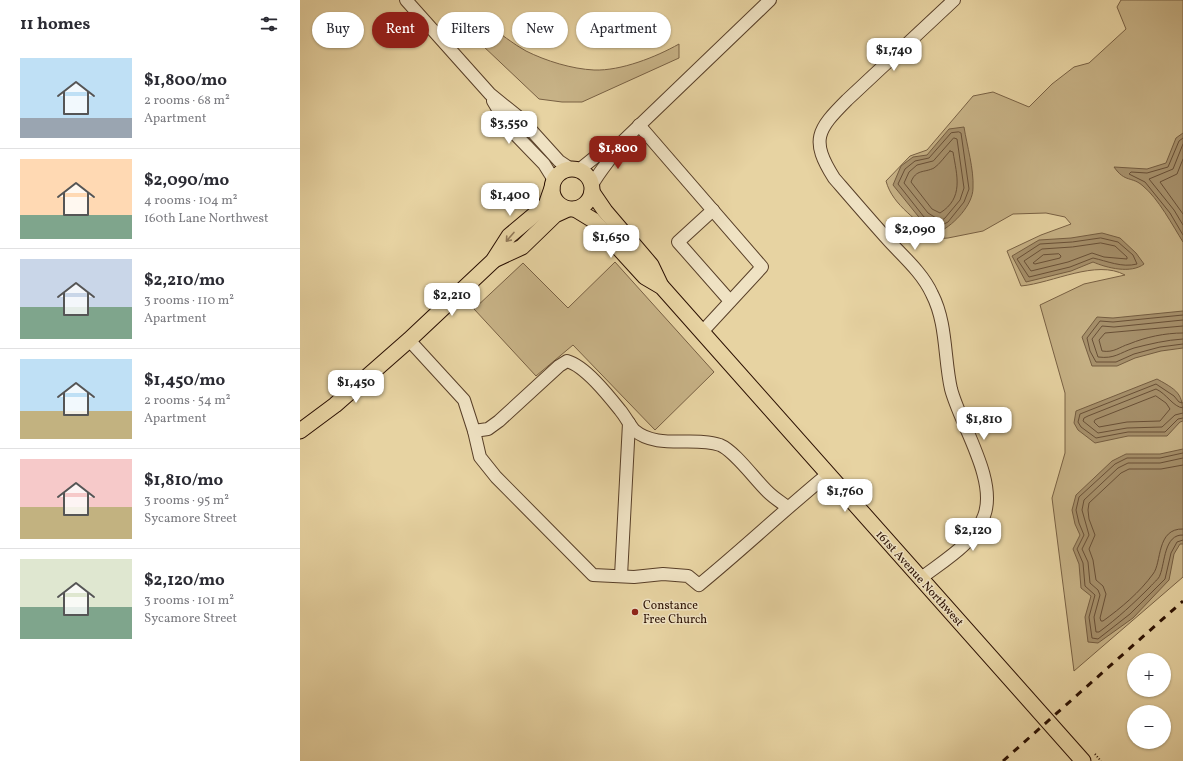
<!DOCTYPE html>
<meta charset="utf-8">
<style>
body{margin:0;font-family:Vollkorn,serif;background:#f2f2f3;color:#2b2b33;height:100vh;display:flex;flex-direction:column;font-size:15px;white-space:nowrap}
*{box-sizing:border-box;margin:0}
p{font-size:13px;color:#7c7c81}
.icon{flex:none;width:22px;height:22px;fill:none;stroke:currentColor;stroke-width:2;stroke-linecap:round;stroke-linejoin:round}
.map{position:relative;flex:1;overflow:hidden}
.details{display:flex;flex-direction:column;background:#fff;width:300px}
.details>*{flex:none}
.hud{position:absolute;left:12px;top:12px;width:380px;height:36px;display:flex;gap:8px}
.fabs{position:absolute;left:827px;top:653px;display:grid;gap:8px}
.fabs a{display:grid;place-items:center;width:44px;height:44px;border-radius:50%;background:#fff;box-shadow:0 1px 3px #0004;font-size:20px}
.price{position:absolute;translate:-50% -34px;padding:0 9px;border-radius:8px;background:#fff;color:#222;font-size:13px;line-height:26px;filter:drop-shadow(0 1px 2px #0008)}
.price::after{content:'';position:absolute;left:50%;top:24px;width:12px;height:9px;margin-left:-6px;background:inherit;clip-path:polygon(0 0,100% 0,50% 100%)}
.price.active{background:#8f2418;color:#fff}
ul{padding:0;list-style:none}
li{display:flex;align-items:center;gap:12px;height:100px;padding:0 20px}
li+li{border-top:1px solid #e1e1e2}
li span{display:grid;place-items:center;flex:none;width:112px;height:80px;border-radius:0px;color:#555}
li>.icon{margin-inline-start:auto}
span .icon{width:48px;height:48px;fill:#fffc;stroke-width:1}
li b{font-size:17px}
h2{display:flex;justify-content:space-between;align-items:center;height:48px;padding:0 20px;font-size:17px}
.chip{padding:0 14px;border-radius:18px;background:#fff;box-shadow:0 1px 3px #0004;font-size:14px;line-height:36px}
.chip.active{background:#8f2418;color:#fff}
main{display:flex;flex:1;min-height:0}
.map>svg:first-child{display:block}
</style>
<main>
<section class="details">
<h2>11 homes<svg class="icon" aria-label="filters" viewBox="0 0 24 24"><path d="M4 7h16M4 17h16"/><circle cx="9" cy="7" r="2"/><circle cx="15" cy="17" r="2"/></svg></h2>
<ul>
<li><span style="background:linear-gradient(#bfe0f5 75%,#9aa5b1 0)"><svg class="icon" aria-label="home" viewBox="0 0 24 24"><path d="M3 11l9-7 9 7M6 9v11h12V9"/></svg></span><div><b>$1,800/mo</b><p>2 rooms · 68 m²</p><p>Apartment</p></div></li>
<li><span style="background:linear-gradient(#ffd9b3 70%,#7fa58c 0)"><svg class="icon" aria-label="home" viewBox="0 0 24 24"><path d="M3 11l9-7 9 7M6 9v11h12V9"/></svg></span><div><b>$2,090/mo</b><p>4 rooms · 104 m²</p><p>160th Lane Northwest</p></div></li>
<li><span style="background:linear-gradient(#c9d6e8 60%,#7fa58c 0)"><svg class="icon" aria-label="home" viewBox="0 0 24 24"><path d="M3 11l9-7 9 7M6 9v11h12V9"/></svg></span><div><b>$2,210/mo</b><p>3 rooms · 110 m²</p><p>Apartment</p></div></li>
<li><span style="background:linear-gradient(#bfe0f5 65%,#c2b280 0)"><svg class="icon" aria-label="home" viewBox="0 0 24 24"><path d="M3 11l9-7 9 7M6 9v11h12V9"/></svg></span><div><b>$1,450/mo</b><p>2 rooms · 54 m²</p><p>Apartment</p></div></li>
<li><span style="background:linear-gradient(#f6c9c9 60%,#c2b280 0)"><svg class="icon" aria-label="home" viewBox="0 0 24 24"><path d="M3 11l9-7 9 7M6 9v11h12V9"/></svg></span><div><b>$1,810/mo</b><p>3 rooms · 95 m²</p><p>Sycamore Street</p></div></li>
<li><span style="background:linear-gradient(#dfe7d0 60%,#7fa58c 0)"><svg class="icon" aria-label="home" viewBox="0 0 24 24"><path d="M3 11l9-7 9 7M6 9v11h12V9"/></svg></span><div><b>$2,120/mo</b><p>3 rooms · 101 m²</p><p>Sycamore Street</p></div></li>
</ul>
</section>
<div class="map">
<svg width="883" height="761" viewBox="0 0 883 761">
<rect width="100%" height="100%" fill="#e7d3a2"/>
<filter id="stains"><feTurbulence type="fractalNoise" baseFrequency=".005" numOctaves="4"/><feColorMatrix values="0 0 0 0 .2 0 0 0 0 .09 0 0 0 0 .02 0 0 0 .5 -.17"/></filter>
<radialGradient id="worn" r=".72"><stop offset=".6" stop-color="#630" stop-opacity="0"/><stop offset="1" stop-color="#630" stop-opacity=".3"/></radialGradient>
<g fill="#c7b286" stroke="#786043">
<path d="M821,0h62v577l-109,94 -22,-173 13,-45v-60l-25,-88 44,-21 41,-9c-29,-16 -72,8 -104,11l-14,-35 34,-16 30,-11 -6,-7 -19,-4 -33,1 -30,17 -35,7 -13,1c-16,-20 -42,-32 -49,-58l24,-25 17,-6 46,-54 20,-4 36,15 23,-23 22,-17 15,-4 37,-34 -9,-22z"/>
<path d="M188,25c12,8 25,19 38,26 20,10 46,18 68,19 27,1 62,-13 85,-26v14l-97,44h-20l-23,-3 -57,-54 -9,-17z"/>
<path d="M315,262l99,110 -59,58 -82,-85 -37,31 -62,-67 49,-46 45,45z"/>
</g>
<g fill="#a6906b" stroke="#745c40">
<path d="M664,127c3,19 10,42 9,61 0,17 -19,36 -32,43l-19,-10 -29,-36 8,-19 12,-9 14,-2 22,-26z"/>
<path d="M883,133v109c-10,-16 -25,-44 -40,-56 -11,-10 -18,-3 -29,-19l33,2 19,-6 10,-25z"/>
<path d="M802,233l18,5 16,15 8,11c-13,10 -37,4 -51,-2l-22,9 -45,11 -14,-26 27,-16 32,-2z"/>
<path d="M883,311v37l-22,3 -26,7 -18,8h-25l-10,-29 15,-20 16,1z"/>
<path d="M857,379c24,13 26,16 26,42l-3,1 -13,14h-39l-33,7 -17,-13 -4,-7 2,-12z"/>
<path d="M883,449v95h-3l-6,10 -5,26 -36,38 -35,25 -10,-1 -3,-25 6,-21 -10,-8 -2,-24 -6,-15 7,-14 -5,-11 -3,-14 4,-15 36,-34 14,-7h34z"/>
</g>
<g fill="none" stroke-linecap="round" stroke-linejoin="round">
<g stroke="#684f36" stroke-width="1">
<path d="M659,132l2,1 8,56 -5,13 -16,20 -8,4 -16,-9 -26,-33 7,-15 10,-8 14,-3 22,-25z"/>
<path d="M654,138l3,1 7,49 -4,12 -15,18 -4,3 -13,-8 -24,-30 5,-11 8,-7 16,-4z"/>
<path d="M883,138l-4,3 -11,26 -21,6 -16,-1 -2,2 16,8 25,31 13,22"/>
<path d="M883,144l-10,25 -24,10 25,31 9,15"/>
<path d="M650,151l3,1c4,24 11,46 -13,61l-8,-4 -21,-27c5,-13 13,-9 23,-14 6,-4 11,-12 16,-17z"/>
<path d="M883,159l-6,15 -17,8 23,32"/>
<path d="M801,238l17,4 15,13 4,9c-15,4 -30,-3 -44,-6l-23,9 -41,10 -12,-18 23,-15 32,-2z"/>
<path d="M801,243l14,3 12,11v2l-23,-2 -12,-4 -24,9 -37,9 -7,-10 18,-12 30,-2z"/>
<path d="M759,254l2,2 -1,2 -25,6 -2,-1 10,-8z"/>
<path d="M883,315l-70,7 -13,-1 -13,17 3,13 6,11h20l18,-8 26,-7 23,-3"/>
<path d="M883,320l-69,7 -12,-1 -10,13 6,18c17,2 21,-4 36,-9 16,-4 32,-8 49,-9"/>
<path d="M883,326l-78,7 -6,7 3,11c12,2 17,-4 27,-7 17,-7 36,-11 54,-11"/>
<path d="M856,396l10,7 4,6 -10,12 -33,1 -28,5 -5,-5 1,-2z"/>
<path d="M883,403l-4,-1 -5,-6 -18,-12 -76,30 -2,8 3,5 15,11 32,-6h37l13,-13 5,-1"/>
<path d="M883,408c-10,-1 -16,-14 -27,-19l-68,27 -4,2 -1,3 15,12 29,-5 35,-1 13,-12 8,-2"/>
<path d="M883,453l-23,5h-33l-12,6 -36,33 -3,13 3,13 5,12 -7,14 6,14 2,23 10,9 -6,22 3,21 6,1 32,-25 35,-35 6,-26 6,-11 6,-2"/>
<path d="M883,458l-23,5h-32l-10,5 -34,32 -2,10 7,25 -7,14 6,13 2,21 8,7 2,5 -6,22 2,15h3c19,-14 35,-29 51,-45 3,-4 9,-8 10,-12 5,-12 4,-41 23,-40"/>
<path d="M883,465l-22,4h-32l-8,4 -32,30 -1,7 1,9 6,16 -6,14 4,11 3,20 7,6 3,8 -6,24 1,3h2c18,-13 37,-29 50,-47 9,-11 3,-46 30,-45"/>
</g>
<g stroke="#583f28" stroke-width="14">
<g id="minor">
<path d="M106,0l84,94 31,25 38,42 12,8"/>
<path d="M193,101l16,27 35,36 10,16"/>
<path d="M339,125l123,142 -60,65"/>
<path d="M279,170l26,-21 16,-6"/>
<path d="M292,185c8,-15 20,-27 29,-42l149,-143"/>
<path d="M413,210l-35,32 52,59"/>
<path d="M109,340l55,60 10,31 6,26 16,20 97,98 41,2 29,-3 25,2 11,9c44,-36 85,-75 129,-111"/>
<path d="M174,431l14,-2 11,-8 60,-55 8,-5c18,5 41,34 53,49 5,6 9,14 14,20 23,20 60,6 86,15 15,6 36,36 48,47 6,6 13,10 19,15"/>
<path d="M321,576l8,-153"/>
<path d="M620,579c23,-18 54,-35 64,-63 14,-36 -24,-92 -33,-127 -7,-31 -4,-66 -19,-95 -9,-20 -27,-36 -42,-52 -19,-21 -37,-42 -56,-64 -24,-38 -17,-48 13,-78l107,-100"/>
</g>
</g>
<g stroke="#290e00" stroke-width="17">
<g id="major">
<circle cx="272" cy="189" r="20"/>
<path d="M292,192l13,19 46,54 10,21"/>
<path d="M275,209l18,11 52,57 17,10 421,474"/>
<path d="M194,260l28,-13 33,-32 13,-6"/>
<path d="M0,431l35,-26 74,-65 84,-79 16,-25 37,-31 6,-17"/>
</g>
</g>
<path stroke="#290e00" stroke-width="2" stroke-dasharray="1 2" stroke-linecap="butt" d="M795,754l6,7"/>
<use href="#minor" stroke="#efe2c3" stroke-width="12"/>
<use href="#major" stroke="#e7d3a2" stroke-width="15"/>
<path stroke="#290e00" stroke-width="3" stroke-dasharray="7 7" stroke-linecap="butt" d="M703,761l180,-160"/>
</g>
<defs><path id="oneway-shaft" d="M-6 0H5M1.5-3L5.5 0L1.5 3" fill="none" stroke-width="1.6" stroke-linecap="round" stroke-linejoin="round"/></defs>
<use stroke="#927a59" href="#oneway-shaft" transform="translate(210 237) rotate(131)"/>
<circle fill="#8f2418" stroke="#efe2c3" stroke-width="1.5" cx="335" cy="612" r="4"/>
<g text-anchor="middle" stroke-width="3" stroke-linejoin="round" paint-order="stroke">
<g font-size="12" fill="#290e00" stroke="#efe2c3">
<text transform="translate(620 578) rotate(48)" y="4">161st Avenue Northwest</text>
</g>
<g font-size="12" fill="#290e00" stroke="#efe2c3" text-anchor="start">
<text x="343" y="609">Constance<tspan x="343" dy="14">Free Church</tspan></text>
</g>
</g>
<rect width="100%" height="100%" filter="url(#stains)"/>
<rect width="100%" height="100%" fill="url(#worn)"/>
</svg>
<div class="fabs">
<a>+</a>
<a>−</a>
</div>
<b class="price" style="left:594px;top:72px">$1,740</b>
<b class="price" style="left:209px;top:145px">$3,550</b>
<b class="price active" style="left:318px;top:170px">$1,800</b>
<b class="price" style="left:210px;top:217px">$1,400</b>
<b class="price" style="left:615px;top:251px">$2,090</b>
<b class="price" style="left:311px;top:259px">$1,650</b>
<b class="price" style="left:152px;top:317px">$2,210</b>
<b class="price" style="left:56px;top:404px">$1,450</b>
<b class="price" style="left:684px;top:441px">$1,810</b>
<b class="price" style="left:545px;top:513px">$1,760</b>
<b class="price" style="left:673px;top:552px">$2,120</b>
<div class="hud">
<a class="chip">Buy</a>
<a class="chip active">Rent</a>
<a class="chip">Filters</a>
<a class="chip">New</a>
<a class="chip">Apartment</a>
</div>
</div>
</main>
